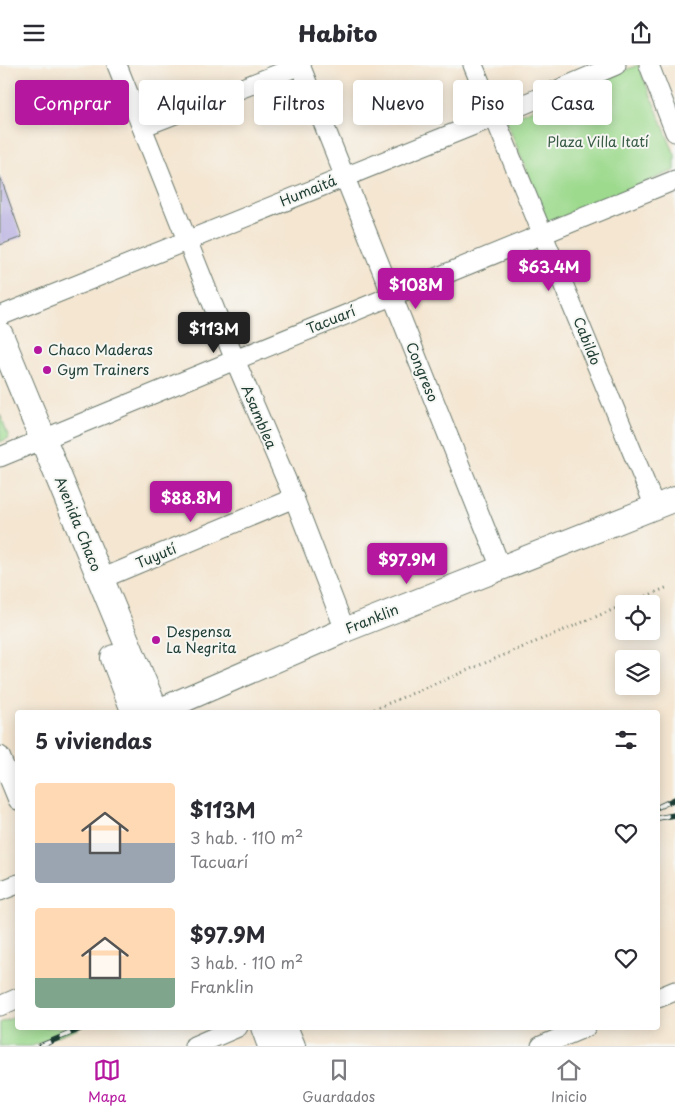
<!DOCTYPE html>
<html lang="es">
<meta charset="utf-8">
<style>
body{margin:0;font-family:"Playpen Sans",sans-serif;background:#f2f2f3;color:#2b2b33;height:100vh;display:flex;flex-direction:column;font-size:19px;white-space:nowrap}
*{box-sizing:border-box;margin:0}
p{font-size:16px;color:#7c7c81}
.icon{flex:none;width:28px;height:28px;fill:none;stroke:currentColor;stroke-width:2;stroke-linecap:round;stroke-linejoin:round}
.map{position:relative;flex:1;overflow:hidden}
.drawer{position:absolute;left:15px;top:645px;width:645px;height:320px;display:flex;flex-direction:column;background:#fff;border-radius:5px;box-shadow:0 2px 12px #0003}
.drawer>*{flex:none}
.top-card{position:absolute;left:15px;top:15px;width:645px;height:45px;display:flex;gap:10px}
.fabs{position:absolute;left:615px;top:530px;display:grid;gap:10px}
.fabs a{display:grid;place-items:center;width:45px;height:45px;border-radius:5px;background:#fff;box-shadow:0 2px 12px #0003;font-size:25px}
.price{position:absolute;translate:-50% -42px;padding:0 11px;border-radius:5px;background:#b5179e;color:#fff;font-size:16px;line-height:32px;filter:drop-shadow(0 1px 2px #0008)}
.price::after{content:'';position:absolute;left:50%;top:30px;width:15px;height:11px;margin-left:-8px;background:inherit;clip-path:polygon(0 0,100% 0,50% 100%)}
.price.current{background:#222;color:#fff}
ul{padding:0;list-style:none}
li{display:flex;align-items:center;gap:15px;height:125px;padding:0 20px}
li span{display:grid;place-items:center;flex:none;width:140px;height:100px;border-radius:5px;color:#555}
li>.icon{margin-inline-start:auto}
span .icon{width:60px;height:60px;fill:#fffc;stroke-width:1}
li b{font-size:21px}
h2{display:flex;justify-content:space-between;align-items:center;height:60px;padding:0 20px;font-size:21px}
.chip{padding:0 18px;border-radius:5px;background:#fff;box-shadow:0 2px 12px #0003;font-size:18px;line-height:45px}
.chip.current{background:#b5179e;color:#fff}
header{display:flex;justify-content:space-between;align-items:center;height:65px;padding:0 20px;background:#fff;font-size:22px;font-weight:800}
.menu{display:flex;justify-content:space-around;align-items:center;height:70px;border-top:1px solid #e1e1e2;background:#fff;font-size:14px;color:#7c7c81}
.menu a{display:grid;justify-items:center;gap:2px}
.menu .current{color:#b5179e}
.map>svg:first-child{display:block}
</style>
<header><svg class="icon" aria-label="menu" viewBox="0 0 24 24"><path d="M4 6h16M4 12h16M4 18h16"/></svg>Habito<svg class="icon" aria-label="share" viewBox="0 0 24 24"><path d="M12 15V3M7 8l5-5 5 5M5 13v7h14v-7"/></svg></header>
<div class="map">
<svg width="675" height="981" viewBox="0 0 675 981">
<rect width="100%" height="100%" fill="#f6f6f2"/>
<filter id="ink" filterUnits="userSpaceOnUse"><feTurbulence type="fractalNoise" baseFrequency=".02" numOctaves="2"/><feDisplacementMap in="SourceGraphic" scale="10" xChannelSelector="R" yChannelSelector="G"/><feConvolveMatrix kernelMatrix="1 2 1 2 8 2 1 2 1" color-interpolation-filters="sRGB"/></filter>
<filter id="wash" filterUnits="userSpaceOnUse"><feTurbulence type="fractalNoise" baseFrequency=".0096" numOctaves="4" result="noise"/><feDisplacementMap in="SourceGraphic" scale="20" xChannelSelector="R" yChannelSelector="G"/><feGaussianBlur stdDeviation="1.12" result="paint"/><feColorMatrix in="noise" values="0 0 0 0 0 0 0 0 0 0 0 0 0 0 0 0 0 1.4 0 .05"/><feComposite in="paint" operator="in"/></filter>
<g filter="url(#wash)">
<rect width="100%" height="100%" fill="#f4e6d1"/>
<g fill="#9dda8e" stroke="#5e8c61">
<path d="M638,0l37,90v15l-127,53 -42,-103z"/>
<path d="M0,349l9,24 -9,4z"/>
<path d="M17,951l1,11 60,1 -46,18h-32v-23z"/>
</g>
<g id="blocks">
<path fill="#b7afe1" d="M0,111l22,61 -22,8z"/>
</g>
</g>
<g filter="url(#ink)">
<use href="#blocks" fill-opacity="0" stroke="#6a786b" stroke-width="1"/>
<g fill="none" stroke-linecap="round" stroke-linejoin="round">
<g stroke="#6a786b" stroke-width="21">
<g id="minor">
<path d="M117,0l118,295 59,138 51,132"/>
<path d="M300,0l201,503"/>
<path d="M473,0l182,442"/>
<path d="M649,0l26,67"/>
<path d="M142,62l159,-62"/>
<path d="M0,251l494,-199 122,-52"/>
<path d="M0,392l235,-97 440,-180"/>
<path d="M101,514l193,-81"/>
<path d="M0,691l18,44"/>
<path d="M0,826l18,-7"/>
<path d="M658,933l17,-7"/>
<path d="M0,941l18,-8"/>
<path d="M194,981l44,-19"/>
<path d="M541,981l45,-19"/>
</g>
</g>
<g stroke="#6a786b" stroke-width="26">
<path id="tertiary" d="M156,647l189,-82 330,-131"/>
</g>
<g stroke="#6a786b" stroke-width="28">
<g id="secondary">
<path d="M0,270l156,378"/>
<path d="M114,593l21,55"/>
<path d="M264,962l7,19"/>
<path d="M284,962l8,19"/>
</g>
</g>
<g stroke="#6a786b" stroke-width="3" stroke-dasharray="1 4" stroke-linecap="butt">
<path d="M628,539l40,-17"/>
<path d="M365,648l259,-108"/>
</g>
<use href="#minor" stroke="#fff" stroke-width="19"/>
<use href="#tertiary" stroke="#fff" stroke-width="24"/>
<use href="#secondary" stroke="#fff" stroke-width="26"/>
<g stroke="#1f3d34" stroke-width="5.5">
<g id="rail">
<path d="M658,742l17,-8"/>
<path d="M658,753l17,-3"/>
<path d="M40,981l45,-19"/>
</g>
</g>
<use href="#rail" stroke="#f6f6f2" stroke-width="4" stroke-dasharray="11" stroke-linecap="butt"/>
</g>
</g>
<g fill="#b5179e" stroke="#f6f6f2" stroke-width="2">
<circle cx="38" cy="285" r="5"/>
<circle cx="47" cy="305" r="5"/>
<circle cx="156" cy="575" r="5"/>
</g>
<g text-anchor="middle" stroke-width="4" stroke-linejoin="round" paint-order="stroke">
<g font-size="14" fill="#385c46" stroke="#f6f6f2">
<text x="598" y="82">Plaza Villa Itatí</text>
</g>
<g font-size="14" fill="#1f3d34" stroke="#f6f6f2">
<text transform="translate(308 126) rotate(-22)" y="5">Humaitá</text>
<text transform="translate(331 255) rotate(-22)" y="5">Tacuarí</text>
<text transform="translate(587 276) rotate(68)" y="5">Cabildo</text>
<text transform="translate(422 307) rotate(68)" y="5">Congreso</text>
<text transform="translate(259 352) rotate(67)" y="5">Asamblea</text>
<text transform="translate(78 459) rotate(68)" y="5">Avenida Chaco</text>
<text transform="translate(156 491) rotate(-23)" y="5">Tuyutí</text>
<text transform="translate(372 554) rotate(-22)" y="5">Franklin</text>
</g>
<g font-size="14" fill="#1f3d34" stroke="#f6f6f2" text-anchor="start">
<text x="48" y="290">Chaco Maderas</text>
<text x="57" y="310">Gym Trainers</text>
<text x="166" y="572">Despensa<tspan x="166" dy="16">La Negrita</tspan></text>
</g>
</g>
</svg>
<div class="fabs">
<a><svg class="icon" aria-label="locate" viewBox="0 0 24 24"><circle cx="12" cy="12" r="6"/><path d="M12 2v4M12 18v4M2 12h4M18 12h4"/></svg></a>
<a><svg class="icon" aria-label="layers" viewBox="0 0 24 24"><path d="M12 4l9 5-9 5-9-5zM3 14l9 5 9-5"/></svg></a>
</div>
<b class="price" style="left:549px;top:227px">$63.4M</b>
<b class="price" style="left:416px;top:245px">$108M</b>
<b class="price current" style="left:214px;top:289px">$113M</b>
<b class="price" style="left:191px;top:458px">$88.8M</b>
<b class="price" style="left:407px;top:520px">$97.9M</b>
<div class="top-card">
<a class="chip current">Comprar</a>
<a class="chip">Alquilar</a>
<a class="chip">Filtros</a>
<a class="chip">Nuevo</a>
<a class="chip">Piso</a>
<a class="chip">Casa</a>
</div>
<section class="drawer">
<h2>5 viviendas<svg class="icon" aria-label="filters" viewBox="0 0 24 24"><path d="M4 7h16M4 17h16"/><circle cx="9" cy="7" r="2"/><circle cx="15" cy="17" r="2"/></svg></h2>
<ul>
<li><span style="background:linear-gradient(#ffd9b3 60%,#9aa5b1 0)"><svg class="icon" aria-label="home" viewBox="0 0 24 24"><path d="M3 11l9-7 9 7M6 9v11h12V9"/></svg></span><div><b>$113M</b><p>3 hab. · 110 m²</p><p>Tacuarí</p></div><svg class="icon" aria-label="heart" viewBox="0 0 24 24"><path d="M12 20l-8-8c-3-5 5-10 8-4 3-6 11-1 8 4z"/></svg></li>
<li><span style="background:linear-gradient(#ffd9b3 70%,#7fa58c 0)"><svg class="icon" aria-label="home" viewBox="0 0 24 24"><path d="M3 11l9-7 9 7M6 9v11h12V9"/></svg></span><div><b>$97.9M</b><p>3 hab. · 110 m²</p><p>Franklin</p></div><svg class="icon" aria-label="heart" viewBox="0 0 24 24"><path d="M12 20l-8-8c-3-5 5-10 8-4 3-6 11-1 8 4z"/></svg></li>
</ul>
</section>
</div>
<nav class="menu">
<a class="current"><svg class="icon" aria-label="map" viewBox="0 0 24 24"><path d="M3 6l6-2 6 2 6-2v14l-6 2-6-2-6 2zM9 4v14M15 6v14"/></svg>Mapa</a>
<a><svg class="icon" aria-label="saved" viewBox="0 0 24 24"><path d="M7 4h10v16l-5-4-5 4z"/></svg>Guardados</a>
<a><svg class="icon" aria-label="home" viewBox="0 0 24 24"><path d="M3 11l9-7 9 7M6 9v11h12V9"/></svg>Inicio</a>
</nav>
